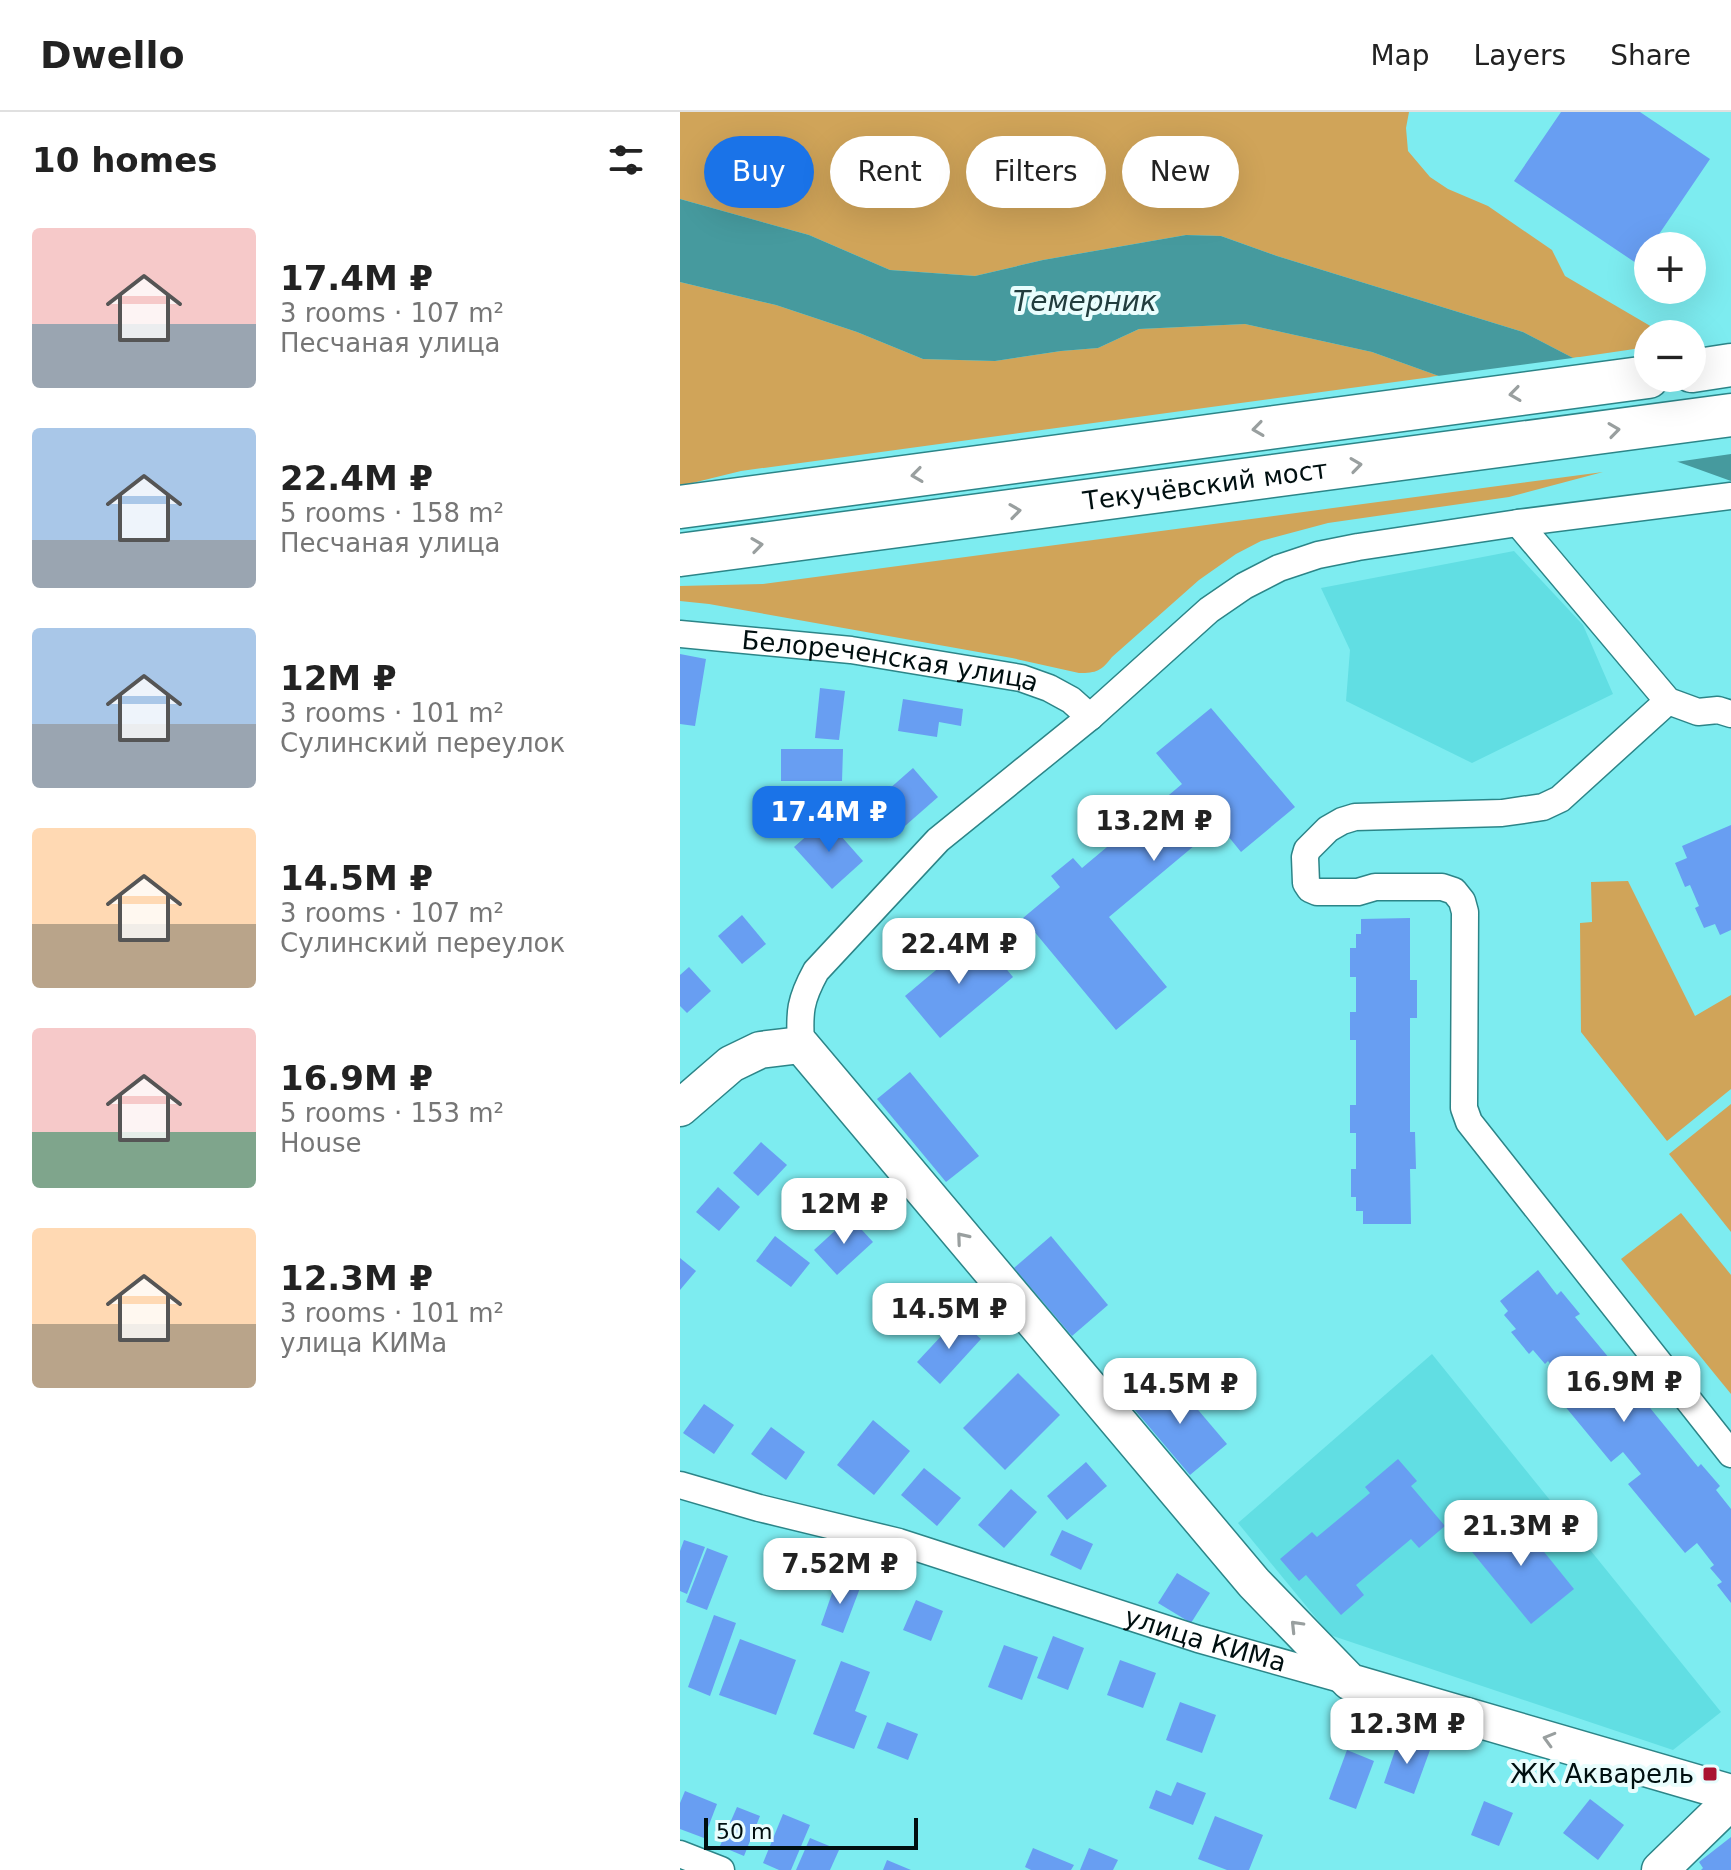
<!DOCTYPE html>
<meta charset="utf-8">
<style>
body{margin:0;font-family:"DejaVu Sans",sans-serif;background:#f6f6f6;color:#222;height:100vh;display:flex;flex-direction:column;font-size:30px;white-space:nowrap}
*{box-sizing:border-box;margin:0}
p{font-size:26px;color:#767676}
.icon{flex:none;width:44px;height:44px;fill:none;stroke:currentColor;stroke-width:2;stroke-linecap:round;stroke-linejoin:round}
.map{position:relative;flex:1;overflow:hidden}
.drawer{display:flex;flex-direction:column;background:#fff;width:680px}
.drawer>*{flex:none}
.guide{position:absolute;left:24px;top:24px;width:760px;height:72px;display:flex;gap:16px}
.controls{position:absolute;left:954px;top:120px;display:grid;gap:16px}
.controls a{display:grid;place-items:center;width:72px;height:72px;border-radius:50%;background:#fff;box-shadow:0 8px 32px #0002;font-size:40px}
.scale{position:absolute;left:24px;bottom:20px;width:214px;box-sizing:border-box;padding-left:8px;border:4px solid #000f10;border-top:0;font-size:22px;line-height:28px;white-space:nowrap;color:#000f10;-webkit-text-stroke:6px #e9fdfd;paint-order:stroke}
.price{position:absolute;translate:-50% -68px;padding:0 18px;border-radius:16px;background:#fff;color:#222;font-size:26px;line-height:52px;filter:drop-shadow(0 2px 4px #0008)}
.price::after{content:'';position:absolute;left:50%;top:48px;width:24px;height:18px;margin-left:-12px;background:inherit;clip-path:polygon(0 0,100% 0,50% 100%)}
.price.selected{background:#1a73e8;color:#fff}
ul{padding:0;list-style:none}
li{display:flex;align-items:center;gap:24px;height:200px;padding:0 32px}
li span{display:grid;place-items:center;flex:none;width:224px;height:160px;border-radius:8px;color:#555}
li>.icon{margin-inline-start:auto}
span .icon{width:96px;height:96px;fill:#fffc;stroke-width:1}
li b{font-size:34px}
h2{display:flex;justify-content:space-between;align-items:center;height:96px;padding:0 32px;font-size:34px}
.chip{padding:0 28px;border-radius:36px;background:#fff;box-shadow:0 8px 32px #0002;font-size:28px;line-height:72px}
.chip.selected{background:#1a73e8;color:#fff}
header{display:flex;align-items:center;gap:48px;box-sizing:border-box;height:112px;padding:0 40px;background:#fff;border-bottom:2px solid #e0e0e0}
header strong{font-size:38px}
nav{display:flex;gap:44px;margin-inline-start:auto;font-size:28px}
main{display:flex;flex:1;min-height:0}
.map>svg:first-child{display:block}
</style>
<header>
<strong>Dwello</strong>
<nav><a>Map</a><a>Layers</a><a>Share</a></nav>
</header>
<main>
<section class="drawer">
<h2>10 homes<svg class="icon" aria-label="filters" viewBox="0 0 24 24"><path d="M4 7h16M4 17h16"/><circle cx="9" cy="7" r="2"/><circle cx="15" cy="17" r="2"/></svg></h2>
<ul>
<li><span style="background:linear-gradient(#f6c9c9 60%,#9aa5b1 0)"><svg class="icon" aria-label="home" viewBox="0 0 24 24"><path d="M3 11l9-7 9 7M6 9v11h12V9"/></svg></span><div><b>17.4M ₽</b><p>3 rooms · 107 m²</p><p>Песчаная улица</p></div></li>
<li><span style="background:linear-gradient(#a9c7e8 70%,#9aa5b1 0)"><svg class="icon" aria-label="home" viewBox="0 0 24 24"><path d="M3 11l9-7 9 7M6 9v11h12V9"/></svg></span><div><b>22.4M ₽</b><p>5 rooms · 158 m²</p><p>Песчаная улица</p></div></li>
<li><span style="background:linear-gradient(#a9c7e8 60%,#9aa5b1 0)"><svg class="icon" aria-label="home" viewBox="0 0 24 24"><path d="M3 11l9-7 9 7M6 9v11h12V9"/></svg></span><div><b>12M ₽</b><p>3 rooms · 101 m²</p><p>Сулинский переулок</p></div></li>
<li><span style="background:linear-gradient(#ffd9b3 60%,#b9a48a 0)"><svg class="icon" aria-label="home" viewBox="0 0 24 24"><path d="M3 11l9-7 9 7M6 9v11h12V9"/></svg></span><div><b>14.5M ₽</b><p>3 rooms · 107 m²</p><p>Сулинский переулок</p></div></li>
<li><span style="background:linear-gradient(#f6c9c9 65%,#7fa58c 0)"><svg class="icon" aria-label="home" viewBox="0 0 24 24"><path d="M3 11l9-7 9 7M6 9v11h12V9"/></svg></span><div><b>16.9M ₽</b><p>5 rooms · 153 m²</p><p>House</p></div></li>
<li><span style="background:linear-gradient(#ffd9b3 60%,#b9a48a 0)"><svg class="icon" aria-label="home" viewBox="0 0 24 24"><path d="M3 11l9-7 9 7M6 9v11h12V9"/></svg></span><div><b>12.3M ₽</b><p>3 rooms · 101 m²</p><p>улица КИМа</p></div></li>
</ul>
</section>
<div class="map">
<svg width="1051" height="1758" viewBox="0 0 1051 1758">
<rect width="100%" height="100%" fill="#7decf0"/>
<g fill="#61dee3">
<path d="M834,439l69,74 30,69 -141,69 -126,-62 4,-51 -29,-62z"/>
<path d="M752,1242l289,358 -48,38 -343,-115 -92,-112z"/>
</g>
<g fill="#d0a459">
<path d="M0,0h729l-3,16 2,23 22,26 18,12 40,17 64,44 13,26 99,58h-16v13l-75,11 -50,-26 -246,-76 -56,-20 -35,-1 -143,25 -68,16 -85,-6 -81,-35 -129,-36z"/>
<path d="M0,170l96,23 81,27 66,27 72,2 66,-10 37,-3 41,-19 106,-5 127,28 67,24 -698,95 -61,15z"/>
<path d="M923,360l-94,25 -181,26 -67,18 -25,13 -37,26 -87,77c-11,14 -15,16 -33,16l-67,-15 -303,-54 -29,-3v-15l83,-2z"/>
<path d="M948,769l67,135 36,-21v94l-64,52 -86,-109 -1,-109 12,-1 -1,-40z"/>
<path d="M1051,992v128l-62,-78z"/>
<path d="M1001,1101l50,62v119l-110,-135z"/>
</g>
<path fill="#469a9e" d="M0,87l129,36 81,35 85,6 68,-16 143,-25 35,1 56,20 246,76 208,108v41l-359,-129 -127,-28 -106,5 -41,19 -37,3 -66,10 -72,-2 -66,-27 -81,-27 -96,-23z"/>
<path fill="#7decf0" d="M900,245l151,78v19l-62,9 -239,-86z"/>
<g fill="#689ef2">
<path d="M881,0h79l70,47 -59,87h-3v5l-9,14 -125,-84z"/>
<path d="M0,542l26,5 -11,67 -15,-2z"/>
<path d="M140,576l25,3 -6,49 -24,-2z"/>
<path d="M223,587l60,10 -2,17 -22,-4 -2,15 -39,-6z"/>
<path d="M531,596l84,99 -54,45 -22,-27 -110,92 58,70 -51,43 -93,-112 37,-31 -9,-11 22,-18 9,10 100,-84 -26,-31z"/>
<path d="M101,637h62l-1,32h-61z"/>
<path d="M233,656l25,29 -41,36 -25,-29z"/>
<path d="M146,707l37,42 -31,28 -38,-42z"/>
<path d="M1051,713v105l-11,5 -5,-11 -11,4 -9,-20 4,-2 -9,-21 -5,2 -10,-24 12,-5 -5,-12z"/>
<path d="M62,803l24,29 -24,20 -24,-28z"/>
<path d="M730,806v62h7v38h-7v114h5l1,37h-6l1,55h-48v-13h-7v-14h-5v-28h5v-36h-6v-28h6v-65h-6v-28h6v-35h-6v-29h6v-14h5v-15z"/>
<path d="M298,823l35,42 -73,61 -35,-42z"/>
<path d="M9,855l22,24 -24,22 -7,-7v-31z"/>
<path d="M230,960l69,84 -33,26 -69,-83z"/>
<path d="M81,1030l26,23 -29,31 -25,-23z"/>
<path d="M38,1075l22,20 -21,24 -23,-19z"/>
<path d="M170,1105l23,25 -36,33 -23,-25z"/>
<path d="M95,1124l35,27 -19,24 -35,-26z"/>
<path d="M371,1124l57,69 -36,31 -58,-68z"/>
<path d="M0,1146l16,13 -16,19z"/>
<path d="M858,1158l19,25 4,-4 19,23 -5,3 49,59 4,-3 18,22 -4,3 56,69 3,-3 19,22 -4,4 15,19v94l-14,-18 5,-3 -12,-14 4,-3 -17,-22 -12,10 -57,-69 13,-10 -18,-22 -12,10 -57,-69 12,-10 -18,-22 -3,3 -12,-14 -4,4 -18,-22 5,-3 -12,-14 4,-4 -8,-10z"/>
<path d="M278,1206l23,21 -41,45 -23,-22z"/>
<path d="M338,1261l42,42 -55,55 -42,-42z"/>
<path d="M491,1266l56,66 -37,31 -56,-66z"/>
<path d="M24,1292l30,21 -20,29 -31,-21z"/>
<path d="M193,1308l37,31 -36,44 -37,-30z"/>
<path d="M91,1315l34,25 -19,28 -35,-26z"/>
<path d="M718,1347l19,22 -6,5 34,40 -26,22 -8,-9 -55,46 8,10 -23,20 -35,-40 -7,6 -19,-22 32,-27 5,5 53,-44 -5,-6z"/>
<path d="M406,1350l21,24 -40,34 -20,-24z"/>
<path d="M244,1356l37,30 -24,28 -36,-31z"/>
<path d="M331,1377l26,23 -33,36 -26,-23z"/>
<path d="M832,1400l62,77 -43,35 -63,-77z"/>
<path d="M382,1418l31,14 -12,26 -31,-15z"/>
<path d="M4,1428l21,7 -18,47 -7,-3v-40z"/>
<path d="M27,1436l21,8 -21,54 -21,-8z"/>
<path d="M497,1461l33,20 -19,30 -33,-20z"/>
<path d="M157,1467l23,9 -17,45 -22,-8z"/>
<path d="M236,1488l27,11 -12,30 -28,-11z"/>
<path d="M34,1503l22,8 -26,73 -22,-9z"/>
<path d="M373,1524l31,12 -16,42 -31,-12z"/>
<path d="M60,1527l56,21 -20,55 -57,-20z"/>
<path d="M324,1533l34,12 -16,43 -34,-13z"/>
<path d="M440,1548l36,13 -13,35 -36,-13z"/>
<path d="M161,1549l29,11 -15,39 12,5 -13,33 -41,-15z"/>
<path d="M500,1590l36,13 -14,38 -36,-13z"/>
<path d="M207,1610l31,12 -10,26 -31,-12z"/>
<path d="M719,1627l31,11 -16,44 -30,-11z"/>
<path d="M667,1638l27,11 -18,48 -27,-10z"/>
<path d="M497,1670l29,11 -13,32 -44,-17 7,-18 15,6z"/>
<path d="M5,1679l32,13 -13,34 -24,-9v-26z"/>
<path d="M910,1687l34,26 -26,35 -35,-27z"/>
<path d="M804,1689l29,12 -14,33 -28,-11z"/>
<path d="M57,1695l23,9 -16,40 -24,-10z"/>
<path d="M103,1702l27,11 -19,45h-12l-16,-7z"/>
<path d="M535,1704l48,19 -14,35h-22l-29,-11z"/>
<path d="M1051,1725v33h-30l2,-2 -4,-6z"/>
<path d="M130,1726l29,12 -9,20h-34z"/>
<path d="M353,1736l41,17 -3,5h-40l-6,-3z"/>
<path d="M409,1736l29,12 -5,10h-33z"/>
<path d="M207,1748l24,10h-28z"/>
</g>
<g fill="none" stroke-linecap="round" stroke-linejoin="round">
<g stroke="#2c8588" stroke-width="29">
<g id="street">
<path d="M838,411l150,178 30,11 20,-2 13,4"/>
<path id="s1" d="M0,522l171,16 170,28 28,10 22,12 19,17"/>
<path d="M988,589l-108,98 -17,8 -41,6 -147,4 -13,4 -14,8 -21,21 -2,7 1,26 4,6 7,3h41l17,-5h67l12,4 8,10 3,11 -1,196 5,14 262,332"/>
<path d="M121,933c-2,-33 -1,-45 15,-74l122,-131 152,-123 119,-107 35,-24 35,-18 39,-13 40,-8 160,-24 213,-27"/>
<path id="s2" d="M0,1373l79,23 140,34 299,97 150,42"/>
<path d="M0,1742l41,16"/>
</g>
</g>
<g stroke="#2c8588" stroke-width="39">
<g id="secondary">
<path d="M0,996l51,-44 29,-14 41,-5 453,538 96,99 381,111"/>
<path d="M980,1758l71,-69"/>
</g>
</g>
<g stroke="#2c8588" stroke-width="45">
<g id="primary">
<path d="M1012,259l39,-6"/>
<path d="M0,395l968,-130"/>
<path id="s3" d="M0,443l1051,-140"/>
</g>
</g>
<use href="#street" stroke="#fff" stroke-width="26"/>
<use href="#secondary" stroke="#fff" stroke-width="36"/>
<use href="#primary" stroke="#fff" stroke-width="42"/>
</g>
<defs><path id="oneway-chevron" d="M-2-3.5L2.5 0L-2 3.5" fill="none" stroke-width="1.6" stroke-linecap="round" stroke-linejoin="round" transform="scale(2)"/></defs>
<g stroke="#999f9f">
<use href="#oneway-chevron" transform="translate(835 282) rotate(172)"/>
<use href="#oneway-chevron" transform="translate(578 317) rotate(172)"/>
<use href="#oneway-chevron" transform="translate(934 318) rotate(-8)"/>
<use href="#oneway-chevron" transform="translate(676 353) rotate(-8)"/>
<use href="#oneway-chevron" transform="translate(237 363) rotate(172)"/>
<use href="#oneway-chevron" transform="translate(335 399) rotate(-8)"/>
<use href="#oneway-chevron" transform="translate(77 433) rotate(-8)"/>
<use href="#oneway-chevron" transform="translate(282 1126) rotate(-130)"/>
<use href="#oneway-chevron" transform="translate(616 1514) rotate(-134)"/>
<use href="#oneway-chevron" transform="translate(869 1627) rotate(-164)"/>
</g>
<rect fill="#a91230" stroke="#e9fdfd" stroke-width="3" x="1022" y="1654" width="16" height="16" rx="4"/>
<g text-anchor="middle" stroke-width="8" stroke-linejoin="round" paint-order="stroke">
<g font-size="26" fill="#000f10" stroke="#e9fdfd">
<text dy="9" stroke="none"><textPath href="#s3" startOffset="530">Текучёвский мост</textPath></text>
<text dy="9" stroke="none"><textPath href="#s1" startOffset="212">Белореченская улица</textPath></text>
<text dy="9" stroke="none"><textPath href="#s2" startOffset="548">улица КИМа</textPath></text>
</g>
<g font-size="26" fill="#000f10" stroke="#e9fdfd" text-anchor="end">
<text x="1014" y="1671">ЖК Акварель</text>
</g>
<g font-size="28" font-style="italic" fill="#223d3e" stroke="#e9fdfd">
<text x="405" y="199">Темерник</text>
</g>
</g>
</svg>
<div class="controls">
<a>+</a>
<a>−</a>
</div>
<div class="scale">50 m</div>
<b class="price selected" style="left:149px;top:742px">17.4M ₽</b>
<b class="price" style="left:474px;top:751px">13.2M ₽</b>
<b class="price" style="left:279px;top:874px">22.4M ₽</b>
<b class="price" style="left:164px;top:1134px">12M ₽</b>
<b class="price" style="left:269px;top:1239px">14.5M ₽</b>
<b class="price" style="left:944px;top:1312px">16.9M ₽</b>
<b class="price" style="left:500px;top:1314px">14.5M ₽</b>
<b class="price" style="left:841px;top:1456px">21.3M ₽</b>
<b class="price" style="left:160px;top:1494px">7.52M ₽</b>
<b class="price" style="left:727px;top:1654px">12.3M ₽</b>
<div class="guide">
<a class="chip selected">Buy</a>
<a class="chip">Rent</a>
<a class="chip">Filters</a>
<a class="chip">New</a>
</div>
</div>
</main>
